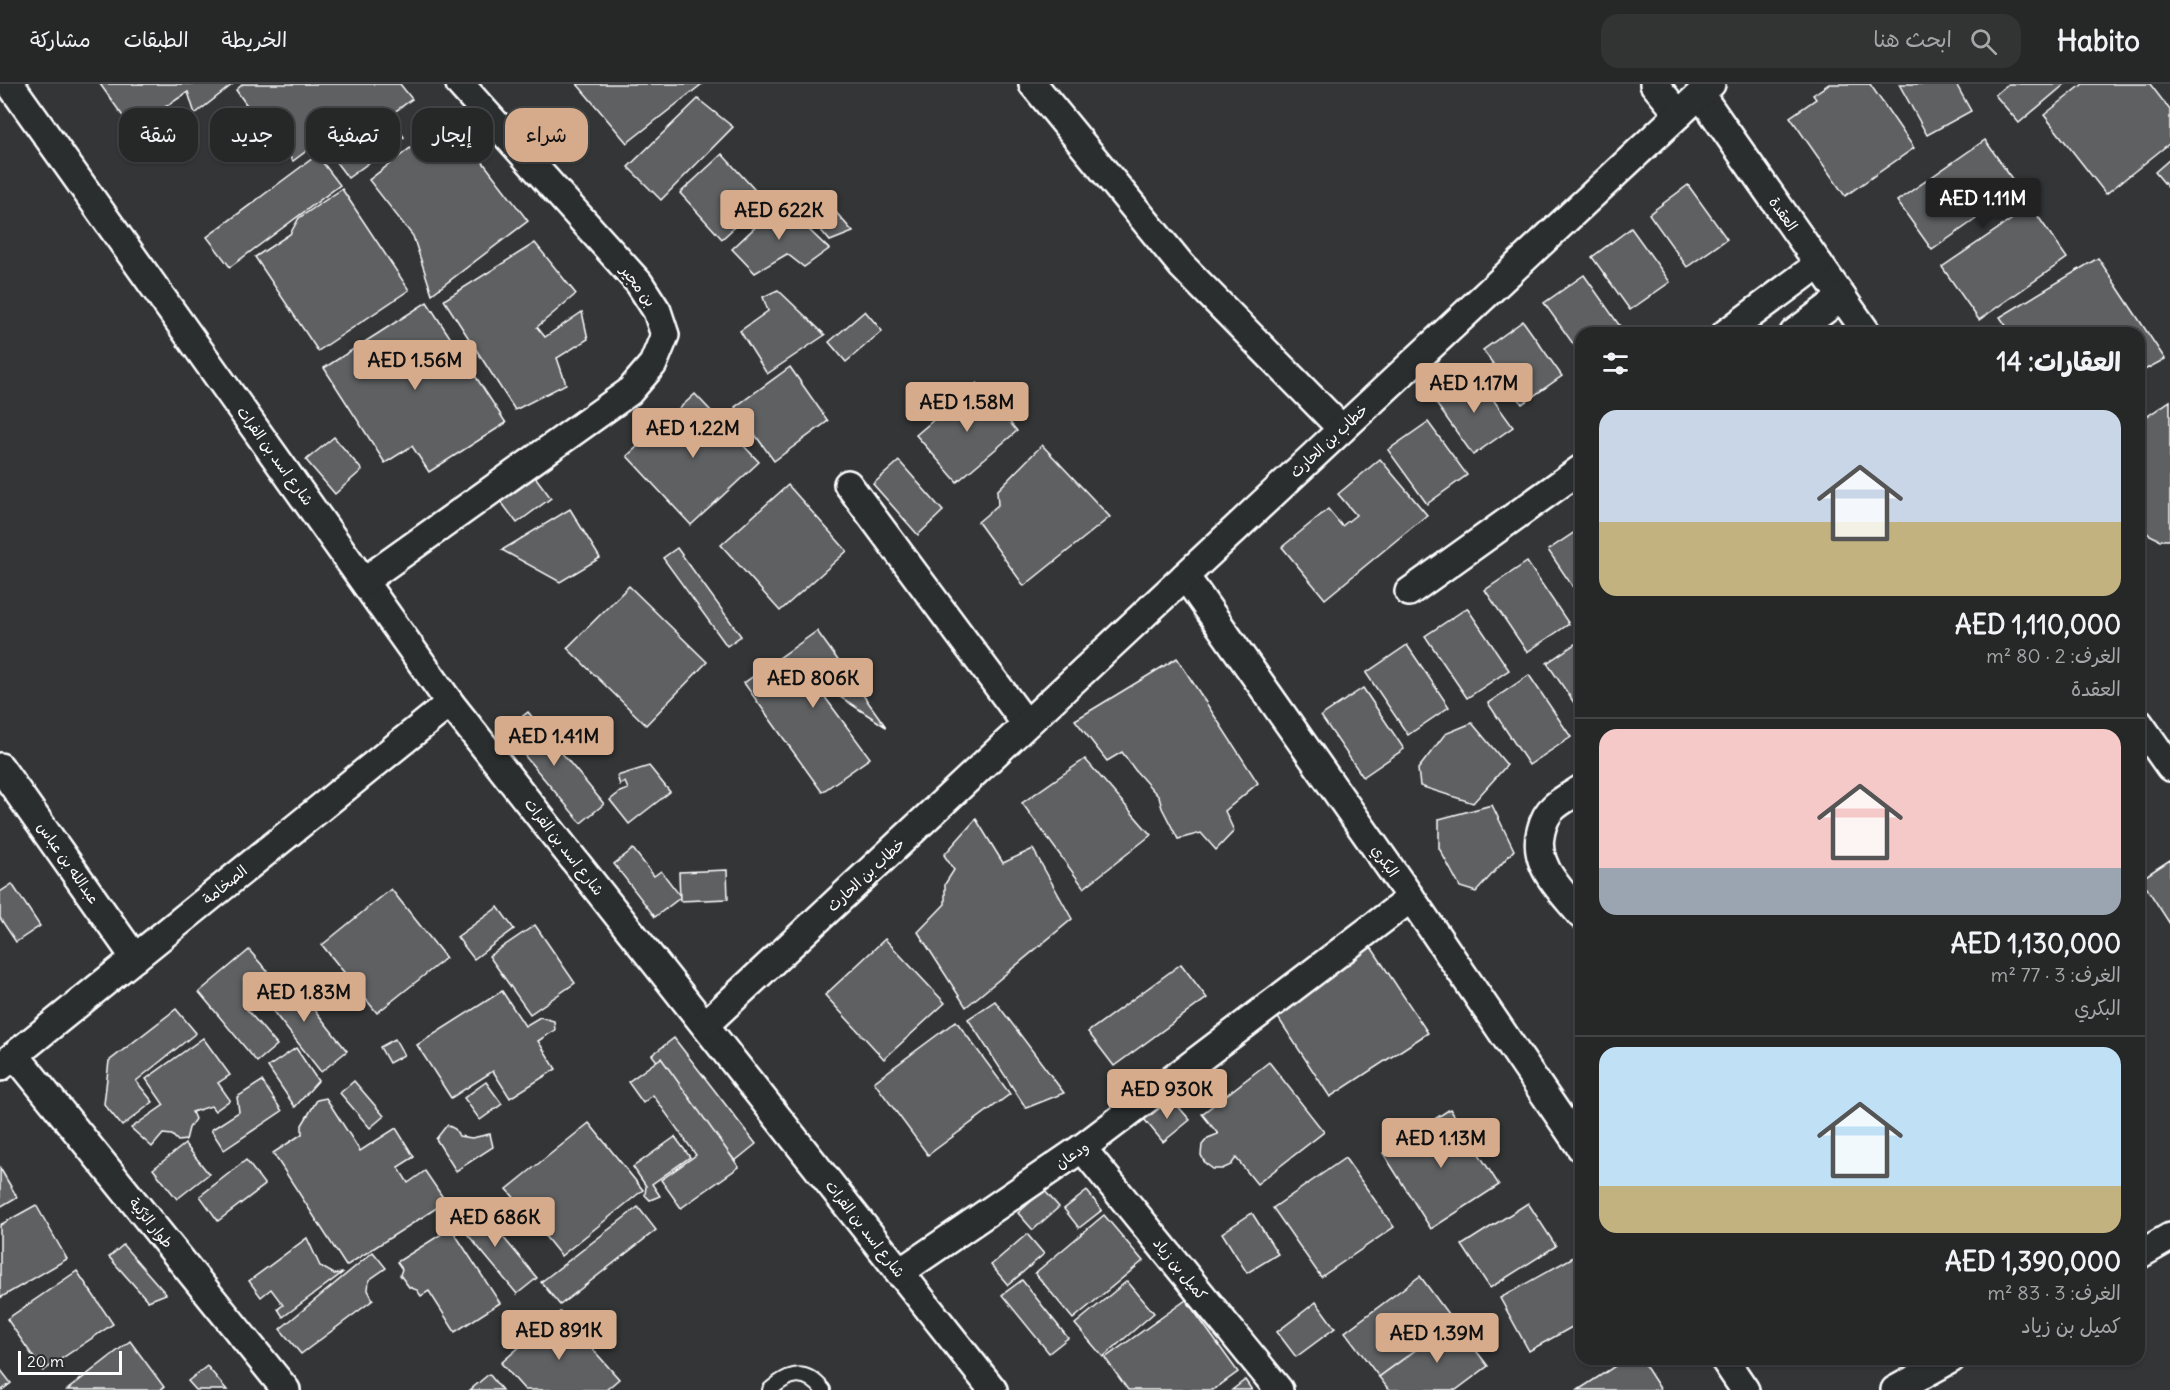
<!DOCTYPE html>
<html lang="ar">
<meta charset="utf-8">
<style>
body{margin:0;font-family:Delius,"Playpen Sans Arabic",sans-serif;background:#323434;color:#f1f3f6;direction:rtl;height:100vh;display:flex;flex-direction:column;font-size:22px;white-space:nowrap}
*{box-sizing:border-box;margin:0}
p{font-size:20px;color:#a4a6a8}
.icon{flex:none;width:33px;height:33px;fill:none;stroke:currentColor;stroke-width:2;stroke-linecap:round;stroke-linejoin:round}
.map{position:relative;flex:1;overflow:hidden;direction:ltr}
.sheet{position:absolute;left:1575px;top:243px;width:570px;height:1038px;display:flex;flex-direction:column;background:#262828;border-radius:18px;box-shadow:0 2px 4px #0004,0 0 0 2px #424445;direction:rtl}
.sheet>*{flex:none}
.hud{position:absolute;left:18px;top:24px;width:570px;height:54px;direction:rtl;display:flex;gap:12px}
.scale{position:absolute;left:18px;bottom:15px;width:104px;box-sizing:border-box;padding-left:6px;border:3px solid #fff;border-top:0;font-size:16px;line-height:21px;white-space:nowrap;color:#fff;-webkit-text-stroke:4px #2a2d2e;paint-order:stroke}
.price{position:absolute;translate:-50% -51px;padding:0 14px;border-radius:6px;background:#d6ab8b;color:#111;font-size:20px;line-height:39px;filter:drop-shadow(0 2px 3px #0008)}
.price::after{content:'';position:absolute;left:50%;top:36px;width:18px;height:14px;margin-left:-9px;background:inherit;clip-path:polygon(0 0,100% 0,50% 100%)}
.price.selected{background:#222;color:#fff}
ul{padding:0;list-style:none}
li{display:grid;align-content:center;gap:12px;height:318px;padding:0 24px}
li+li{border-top:2px solid #424445}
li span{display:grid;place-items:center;height:186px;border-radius:18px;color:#555}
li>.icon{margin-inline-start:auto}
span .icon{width:108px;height:108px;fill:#fffc;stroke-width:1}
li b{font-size:26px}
h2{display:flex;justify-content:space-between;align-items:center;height:72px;padding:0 24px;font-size:26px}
.pill{padding:0 21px;border-radius:18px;background:#262828;box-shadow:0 2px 4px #0004,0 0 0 2px #424445;font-size:21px;line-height:54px}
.pill.selected{background:#d6ab8b;color:#111}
header{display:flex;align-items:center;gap:36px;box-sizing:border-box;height:84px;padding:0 30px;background:#262828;border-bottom:2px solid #424445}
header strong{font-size:28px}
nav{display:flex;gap:33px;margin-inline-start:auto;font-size:21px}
.search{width:420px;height:54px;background:#323434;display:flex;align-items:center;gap:15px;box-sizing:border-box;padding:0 21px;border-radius:18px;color:#a4a6a8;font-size:22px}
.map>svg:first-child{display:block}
</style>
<header>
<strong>Habito</strong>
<div class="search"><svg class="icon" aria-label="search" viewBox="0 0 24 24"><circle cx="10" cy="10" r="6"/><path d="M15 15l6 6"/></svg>ابحث هنا</div>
<nav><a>الخريطة</a><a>الطبقات</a><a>مشاركة</a></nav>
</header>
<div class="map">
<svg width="2170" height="1306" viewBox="0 0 2170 1306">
<rect width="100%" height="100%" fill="#333536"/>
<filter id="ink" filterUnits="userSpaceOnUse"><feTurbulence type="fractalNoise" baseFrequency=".0167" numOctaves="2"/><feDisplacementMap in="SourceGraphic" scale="12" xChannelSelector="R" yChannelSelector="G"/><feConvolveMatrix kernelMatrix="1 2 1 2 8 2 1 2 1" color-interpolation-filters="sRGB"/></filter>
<g filter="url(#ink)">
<g fill="#5f6162" stroke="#fff" stroke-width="1.5">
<path d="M100,0h133l-38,30 -7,-22 -56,37z"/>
<path d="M243,0h157l12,15 -23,17 15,21 -56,41 -28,-37 -27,20 -11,-14 -10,2 -13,-4 -6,-16v-15l-17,-24z"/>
<path d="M577,0h125l-75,59z"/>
<path d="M1829,0h41l44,64 -69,48 -55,-79 26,-18 -3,-4z"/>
<path d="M1899,0h57l15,27 -44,24z"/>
<path d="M2008,0h57l-46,39 -24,-28z"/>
<path d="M2083,0h67l20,26v33l-64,51 -62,-79z"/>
<path d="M698,15l35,28 -72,73 -33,-33z"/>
<path d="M449,34l79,103 -96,73 -19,-58 -44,-56z"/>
<path d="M1985,56l82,118 -88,62 -37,-53 73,-50 -12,-17 -71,50 -35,-49z"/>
<path d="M722,70l42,46 -42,39 -42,-46z"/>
<path d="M317,71l23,30 -110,82 -23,-30z"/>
<path d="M2170,75v31l-15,-18z"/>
<path d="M1688,101l39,54 -40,28 -38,-53z"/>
<path d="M342,105l67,101 -91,61 -63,-94 35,-23 9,-16z"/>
<path d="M821,111l32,37 -23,9 -26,-31z"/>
<path d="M781,119l48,46 -25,18 -17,-13 -32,19 -23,-24z"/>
<path d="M1631,144l39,54 -40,28 -38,-53z"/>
<path d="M535,159l41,51 -39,33 8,10 37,-25 6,27 -31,19 9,26 -51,26 -71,-110z"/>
<path d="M2098,174l67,101 -26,14v-40h-128l-11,-16z"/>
<path d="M1584,191l38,54 -5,4h-36v22l-37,-52z"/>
<path d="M778,206l47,45 -58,39 -27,-43 28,-20 -5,-14z"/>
<path d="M427,218l79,121 -77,49 -17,-26 -27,17 -61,-95z"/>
<path d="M865,227l17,20 -36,31 -17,-20z"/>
<path d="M1523,237l39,55 -40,28 -39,-54z"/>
<path d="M790,283l38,54 -54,40 -39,-54z"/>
<path d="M1474,289l39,54 -40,28 -38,-53z"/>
<path d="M977,299l40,48 -60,51 -41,-47z"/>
<path d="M695,310l64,68 -68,63 -64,-69z"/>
<path d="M2170,317v139h-10l-12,-6 -9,-13v-99z"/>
<path d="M1428,338l39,53 -40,29 -39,-54z"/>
<path d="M334,353l28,33 -27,24 -29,-34z"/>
<path d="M1042,361l68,72 -86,69 -46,-64 20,-17 -1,-14z"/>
<path d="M1380,375l47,56 -102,84 -43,-52 46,-38 14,17 14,-11 -18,-21z"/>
<path d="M899,377l44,50 -25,24 -45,-51z"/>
<path d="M533,390l18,24 -34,25 -18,-24z"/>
<path d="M788,401l59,66 -67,60 -59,-66z"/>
<path d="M570,425l30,49 -40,24 -58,-32z"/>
<path d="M1581,444v71l-33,-49z"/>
<path d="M677,464l64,88 -14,10 -64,-88z"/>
<path d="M1527,478l42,62 -42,28 -42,-62z"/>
<path d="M629,502l78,76 -61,63 -79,-77z"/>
<path d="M1467,524l42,62 -42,28 -42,-62z"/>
<path d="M817,547l69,96 -76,-50 60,81 -48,34 -78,-109z"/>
<path d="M1581,556v73l-34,-50z"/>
<path d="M1407,561l42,62 -41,28 -42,-62z"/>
<path d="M1177,574l81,125 -33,28 9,20 -18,19 -15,-17 -23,6 -16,-31 -3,-11 -24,-27 -13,-18 -15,9 -32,-41z"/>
<path d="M1529,591l42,62 -42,28 -41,-62z"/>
<path d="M1363,604l41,61 -41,28 -42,-61z"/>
<path d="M528,628l76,92 -23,19 -77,-92z"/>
<path d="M1472,639l35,42 -34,38 -53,-17 -2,-17 27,-35z"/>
<path d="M1085,675l66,76 -67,53 -62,-85z"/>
<path d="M649,682l21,26 -41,32 -19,-24 10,-8 8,-3 -3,-7 -5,3 -3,-9z"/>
<path d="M1492,721l22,45 -38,42 -16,-5 -21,-39v-29z"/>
<path d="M976,735l27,44 30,-14 39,70 -106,88 -48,-75 27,-28v-20l9,-14 -10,-15z"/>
<path d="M633,765l21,27 7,-5 20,26 -26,20 -41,-53z"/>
<path d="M2170,776v64l-29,-45z"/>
<path d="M727,786l1,29 -48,2 -1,-29z"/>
<path d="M12,800l28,42 -24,16 -16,-24v-26z"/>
<path d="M391,805l55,69 -69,55 -55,-68z"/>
<path d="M498,823l16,22 -40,30 -17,-22z"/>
<path d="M535,841l40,58 -45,31 -41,-58z"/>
<path d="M885,855l60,64 -61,56 -59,-64z"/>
<path d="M1371,863l57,86 -98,64 -57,-87z"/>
<path d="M249,866l25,29 -31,26 34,40 -20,17 -58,-70z"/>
<path d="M1181,880l26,34 -93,68 -26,-34z"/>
<path d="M287,891l60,76 -26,21 -60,-76z"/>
<path d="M502,907l23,35 15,-9 14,4 1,9 -17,11 18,28 -46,29 -17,-27 -42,27 -34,-53z"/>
<path d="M995,917l69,92 -38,15 -58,-89z"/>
<path d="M176,925l20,24 -60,48 17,21 -31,24 -18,-22 5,-43z"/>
<path d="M956,937l54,73 -82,61 -54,-73z"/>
<path d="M203,954l27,37 -12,8 12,17 -15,11 -4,-5 -19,6 3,7 -6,9 -3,12 -8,1 -6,-6 -9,-1 -11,13 -21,-19 33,-23 -18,-26z"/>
<path d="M674,954l82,106 -21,17 -83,-106z"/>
<path d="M395,955l9,16 -15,8 -9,-16z"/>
<path d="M296,964l22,33 -23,26 -27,-40z"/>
<path d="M661,974l78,109 -58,41 -20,-28 35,-25 -43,-60 -10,8 -15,-21z"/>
<path d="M1269,978l55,70 -67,52 -21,-26 -5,7 -9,4h-9l-8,-6 -4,-8 1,-10 6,-7 10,-4 -16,-20z"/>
<path d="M262,997l20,30 -58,39 -13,-20 28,-18 -2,-15z"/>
<path d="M354,997l30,35 -14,12 -30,-35z"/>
<path d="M486,998l16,22 -22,16 -16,-22z"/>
<path d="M1170,1013l20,23 -27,22 -19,-23z"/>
<path d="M326,1014l34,53 36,-23 18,29 -16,10 10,16 17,-12 21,31 -100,64 -73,-113 29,-19v-9l15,-25z"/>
<path d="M1450,1025l49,76 -68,44 -48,-76z"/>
<path d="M589,1039l54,67 -82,66 -54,-67z"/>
<path d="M447,1041l8,4 4,7 13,2 18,-4 3,13 -37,24 -20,-32z"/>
<path d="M675,1053l15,20 -38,27 8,12 -10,4 -5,-5 1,-9 -13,-19z"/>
<path d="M185,1060l24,30 -32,25 -24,-30z"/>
<path d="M1345,1074l49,69 -73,50 -48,-69z"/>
<path d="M246,1076l19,25 -47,36 -18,-25z"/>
<path d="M0,1084l17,29 -17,10z"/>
<path d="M1044,1106l15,17 -26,23 -15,-17z"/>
<path d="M1087,1107l15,19 -23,18 -15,-19z"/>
<path d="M473,1117l64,77 -20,16 -63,-76z"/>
<path d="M1528,1119l28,43 -66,42 -28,-43z"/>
<path d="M36,1121l31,54 -67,39v-73z"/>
<path d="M638,1123l18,23 -96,75 -19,-23z"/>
<path d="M1252,1129l26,41 -31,19 -25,-40z"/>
<path d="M1104,1131l39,46 -70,58 -38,-46z"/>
<path d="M451,1144l49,75 -45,29 -26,-41 -8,5 -4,-6 -8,-3 -9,-12 2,-6 -5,-7z"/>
<path d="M1027,1150l17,20 -36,31 -17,-20z"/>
<path d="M307,1154l13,28 14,8 8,-1 -59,44 -5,-8 5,-4 -12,-16 -10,8 -12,-16z"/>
<path d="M123,1161l43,49 -18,7 -39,-44z"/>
<path d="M373,1168l13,16 -17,12 -1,10 5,10 -72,54 -21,-25z"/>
<path d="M1577,1171l4,7v60l-52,29 -29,-53z"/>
<path d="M77,1187l36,53 -70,47 -36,-52z"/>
<path d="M1420,1192l34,46 -75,55 -34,-45z"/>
<path d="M1022,1196l46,58 -19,15 -47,-58z"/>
<path d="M1127,1197l27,32 -51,44 -28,-33z"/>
<path d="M1186,1216l52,72 -25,18h-85l-23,-32z"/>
<path d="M1316,1218l19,26 -39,29 -19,-25z"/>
<path d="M560,1228l59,67 -13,11h-81l-24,-27z"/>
<path d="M1454,1238l34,44 -32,24h-67l-10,-13z"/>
<path d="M130,1257l34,46 -4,3h-93z"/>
<path d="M1626,1275h15l20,31h-83z"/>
<path d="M207,1282l20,24h-31l-8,-9z"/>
<path d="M0,1285l11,14 -9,7h-2z"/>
<path d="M489,1290l13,16h-32z"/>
<path d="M1245,1296l7,10h-20z"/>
</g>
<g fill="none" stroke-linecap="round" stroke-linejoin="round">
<g stroke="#fff" stroke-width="18">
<path id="service" d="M770,1306c19,-17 35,-22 53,0"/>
</g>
<g stroke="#fff" stroke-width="32">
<g id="minor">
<path d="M10,0l440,619 543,687"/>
<path d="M1033,0l149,182 160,163"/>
<path d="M1654,0l25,30"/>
<path d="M1700,10l167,239"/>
<path d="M1726,249l93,-69"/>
<path d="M1794,249l48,-36"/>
<path d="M848,400l178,240"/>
<path d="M1185,492l226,322 170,250"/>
<path d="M364,497l265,-189 24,-28 12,-29 -8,-24 -18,-28 -179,-199"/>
<path d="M1409,508l172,-123"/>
<path d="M2139,639l31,44"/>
<path d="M0,683l135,191"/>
<path d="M1581,705c-9,6 -19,11 -27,18 -7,6 -11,15 -13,24 -9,34 20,59 40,84"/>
<path d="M705,941l1006,-941"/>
<path d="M15,971l271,335"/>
<path d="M0,983l450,-364"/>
<path d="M1082,1064l197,242"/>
<path d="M2139,1171l31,-18"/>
<path d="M899,1189l183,-125 329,-250"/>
<path d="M1724,1275l21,31"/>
<path d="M1895,1306l56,-31"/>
</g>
</g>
<use href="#service" stroke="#2a2d2e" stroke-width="14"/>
<use href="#minor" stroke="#2a2d2e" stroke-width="27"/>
</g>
</g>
<g text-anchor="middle" stroke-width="5" stroke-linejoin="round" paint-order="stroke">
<g font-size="15" fill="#fff" stroke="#2a2d2e">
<text transform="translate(1783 130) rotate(55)" y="5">العقدة</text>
<text transform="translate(638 202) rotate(53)" y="5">بن مجير</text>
<text transform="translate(1329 357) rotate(-43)" y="5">خطاب بن الحارث</text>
<text transform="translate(275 372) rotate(54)" y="5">شارع اسد بن الفرات</text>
<text transform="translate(564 763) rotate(52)" y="5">شارع اسد بن الفرات</text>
<text transform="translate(1385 777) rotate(55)" y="5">البكري</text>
<text transform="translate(68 779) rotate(55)" y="5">عبدالله بن عباس</text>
<text transform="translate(866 791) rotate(-43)" y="5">خطاب بن الحارث</text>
<text transform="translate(225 801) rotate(-39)" y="5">الصخامة</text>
<text transform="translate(1072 1071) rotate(-35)" y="5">ودعان</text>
<text transform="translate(151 1139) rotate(51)" y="5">طوار الرّكية</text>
<text transform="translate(865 1145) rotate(52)" y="5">شارع اسد بن الفرات</text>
<text transform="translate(1180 1185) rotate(51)" y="5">كميل بن زياد</text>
</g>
</g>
</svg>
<div class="scale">20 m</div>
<b class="price selected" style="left:1983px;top:145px">AED 1.11M</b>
<b class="price" style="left:779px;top:157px">AED 622K</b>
<b class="price" style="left:415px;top:307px">AED 1.56M</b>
<b class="price" style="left:1474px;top:330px">AED 1.17M</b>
<b class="price" style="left:967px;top:349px">AED 1.58M</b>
<b class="price" style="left:693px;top:375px">AED 1.22M</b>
<b class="price" style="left:813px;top:625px">AED 806K</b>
<b class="price" style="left:554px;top:683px">AED 1.41M</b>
<b class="price" style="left:304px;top:939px">AED 1.83M</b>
<b class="price" style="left:1167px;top:1036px">AED 930K</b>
<b class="price" style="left:1441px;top:1085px">AED 1.13M</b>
<b class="price" style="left:495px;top:1164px">AED 686K</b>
<b class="price" style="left:559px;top:1277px">AED 891K</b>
<b class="price" style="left:1437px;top:1280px">AED 1.39M</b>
<div class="hud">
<a class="pill selected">شراء</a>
<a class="pill">إيجار</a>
<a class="pill">تصفية</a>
<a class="pill">جديد</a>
<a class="pill">شقة</a>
</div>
<section class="sheet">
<h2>العقارات: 14<svg class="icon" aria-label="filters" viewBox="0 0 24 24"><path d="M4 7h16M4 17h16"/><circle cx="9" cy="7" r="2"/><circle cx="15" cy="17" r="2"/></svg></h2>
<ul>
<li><span style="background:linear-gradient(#c9d6e8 60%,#c2b280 0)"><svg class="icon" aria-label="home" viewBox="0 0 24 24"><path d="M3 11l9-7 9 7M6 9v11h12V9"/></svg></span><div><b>AED 1,110,000</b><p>الغرف: 2 · 80 m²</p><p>العقدة</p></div></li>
<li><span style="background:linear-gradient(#f6c9c9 75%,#9aa5b1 0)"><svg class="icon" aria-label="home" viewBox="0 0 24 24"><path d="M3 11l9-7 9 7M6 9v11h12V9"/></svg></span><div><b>AED 1,130,000</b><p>الغرف: 3 · 77 m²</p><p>البكري</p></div></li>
<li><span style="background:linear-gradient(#bfe0f5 75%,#c2b280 0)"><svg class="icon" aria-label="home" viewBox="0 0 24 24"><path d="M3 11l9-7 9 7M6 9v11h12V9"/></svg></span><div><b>AED 1,390,000</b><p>الغرف: 3 · 83 m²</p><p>كميل بن زياد</p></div></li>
</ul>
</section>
</div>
